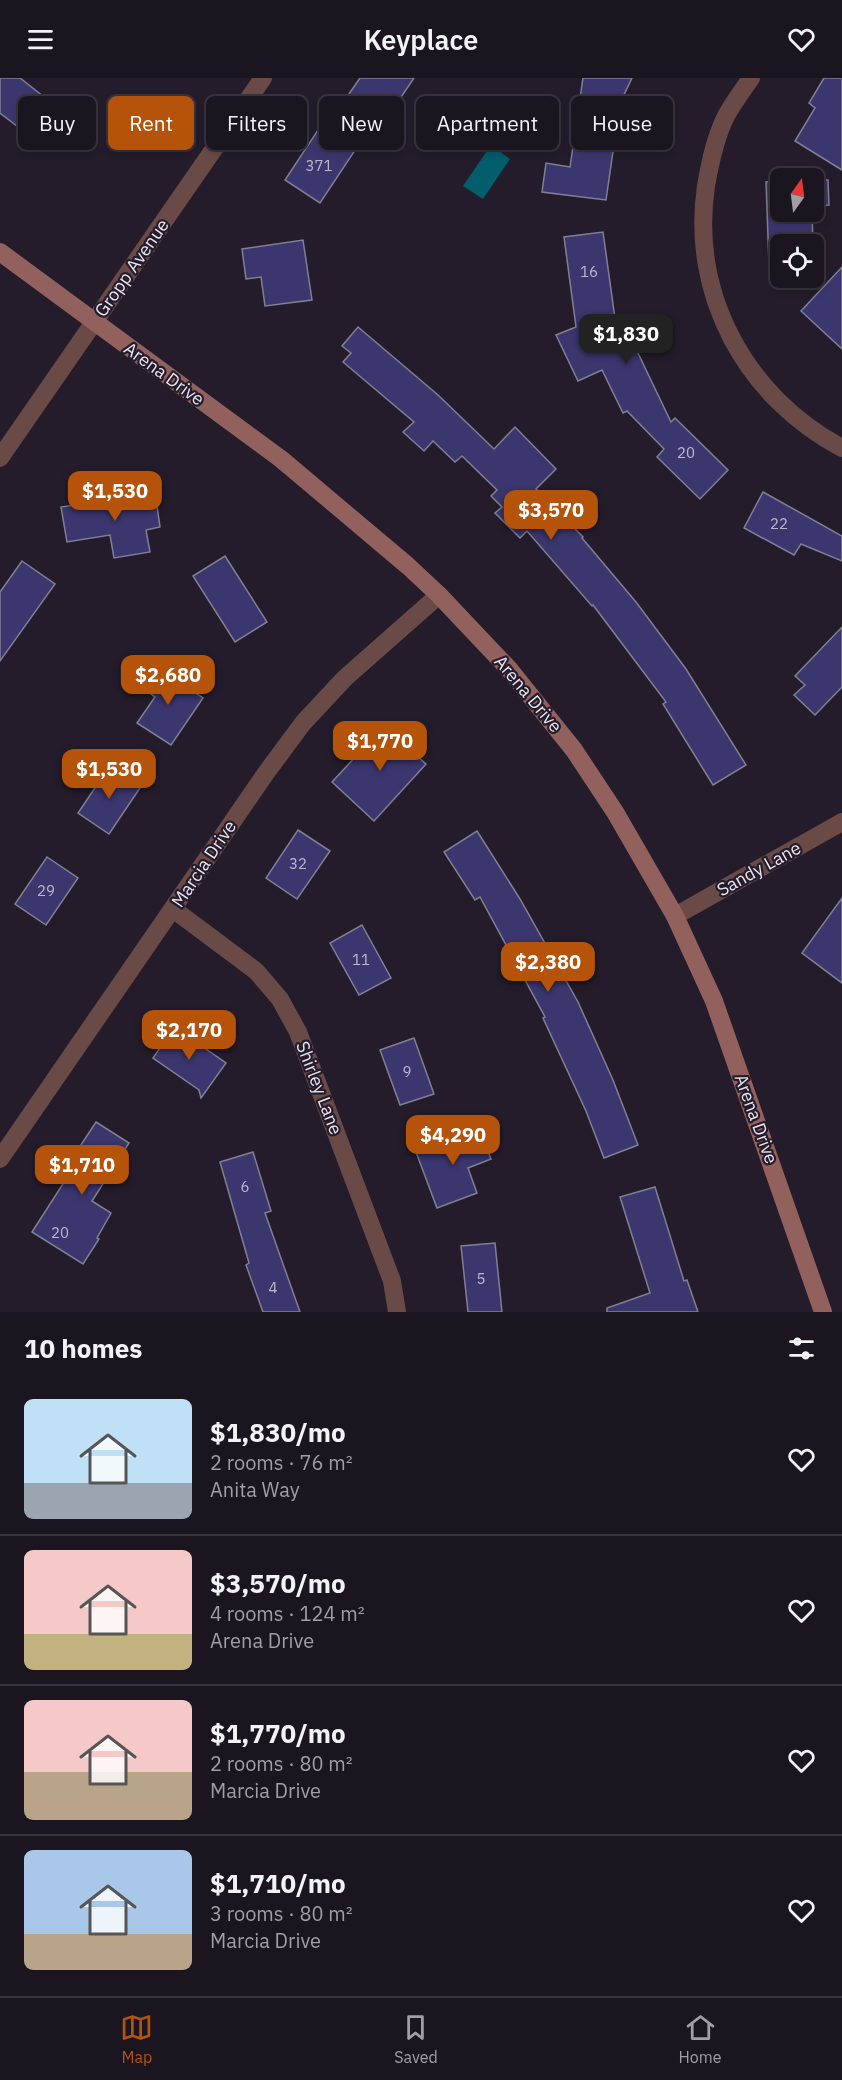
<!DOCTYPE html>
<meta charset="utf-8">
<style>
body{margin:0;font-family:"IBM Plex Sans",sans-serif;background:#28222d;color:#f1f3f6;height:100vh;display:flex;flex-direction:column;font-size:22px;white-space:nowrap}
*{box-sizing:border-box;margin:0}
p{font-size:20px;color:#a09fa5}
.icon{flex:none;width:33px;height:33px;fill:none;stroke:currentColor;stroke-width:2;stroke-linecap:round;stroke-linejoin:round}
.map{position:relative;height:1234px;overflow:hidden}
.sheet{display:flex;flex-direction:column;background:#1b1520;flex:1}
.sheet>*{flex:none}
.top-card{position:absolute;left:18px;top:18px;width:807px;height:54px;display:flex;gap:12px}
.needle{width:39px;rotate:14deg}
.buttons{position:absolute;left:770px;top:90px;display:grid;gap:12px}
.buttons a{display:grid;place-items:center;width:54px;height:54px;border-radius:9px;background:#1b1520;box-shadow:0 3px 9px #0003,0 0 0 2px #39343e;font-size:30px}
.price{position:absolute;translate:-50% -51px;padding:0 14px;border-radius:12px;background:#b45309;color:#fff;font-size:20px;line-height:39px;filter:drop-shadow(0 2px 3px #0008)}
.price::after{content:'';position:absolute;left:50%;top:36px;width:18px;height:14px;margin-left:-9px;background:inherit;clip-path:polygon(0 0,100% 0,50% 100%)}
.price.on{background:#222;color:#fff}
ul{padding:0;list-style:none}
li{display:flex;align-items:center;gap:18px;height:150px;padding:0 24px}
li+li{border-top:2px solid #39343e}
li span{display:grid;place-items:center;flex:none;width:168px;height:120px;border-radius:9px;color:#555}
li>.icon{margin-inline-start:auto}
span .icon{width:72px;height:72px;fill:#fffc;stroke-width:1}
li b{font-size:26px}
h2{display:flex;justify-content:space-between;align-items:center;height:72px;padding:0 24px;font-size:26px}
.pill{padding:0 21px;border-radius:9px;background:#1b1520;box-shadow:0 3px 9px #0003,0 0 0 2px #39343e;font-size:21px;line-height:54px}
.pill.on{background:#b45309;color:#fff}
header{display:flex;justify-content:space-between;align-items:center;height:78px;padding:0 24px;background:#1b1520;font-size:27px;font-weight:600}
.tab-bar{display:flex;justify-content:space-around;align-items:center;height:84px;border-top:2px solid #39343e;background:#1b1520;font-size:16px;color:#a09fa5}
.tab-bar a{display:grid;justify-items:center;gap:3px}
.tab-bar .on{color:#b45309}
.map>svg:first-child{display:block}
</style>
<header><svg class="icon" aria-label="menu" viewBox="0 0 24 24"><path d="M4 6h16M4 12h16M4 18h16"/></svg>Keyplace<svg class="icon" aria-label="heart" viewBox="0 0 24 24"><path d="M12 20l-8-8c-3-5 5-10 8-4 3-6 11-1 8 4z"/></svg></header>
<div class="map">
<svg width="842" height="1234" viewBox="0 0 842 1234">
<rect width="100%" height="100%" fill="#241c2b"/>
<path fill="#025d6c" d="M491,67l19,14 -27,40 -20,-13z"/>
<g fill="#3c366f" stroke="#808094" stroke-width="1.5">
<path d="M0,0h20l52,41 -24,31 -48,-37z"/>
<path d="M360,0h54l-40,59 -7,-5 -47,71 -35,-23 33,-50 4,3z"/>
<path d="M583,0h49l-12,25 -14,97 -64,-8 4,-29 24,4z"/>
<path d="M824,0h18v92l-47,-29 20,-33 -6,-5z"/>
<path d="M813,102h15l1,25 -16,1z"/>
<path d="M780,103v31h32l1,32h-33v20l-11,1 -3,-83z"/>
<path d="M603,154l14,101 9,-5 45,94 4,-4 53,52 -28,29 -43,-42 7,-8 -37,-38 -4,2 -21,-43 -24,11 -22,-46 20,-8 -12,-90z"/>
<path d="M303,162l9,60 -47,6 -4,-29 -15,2 -4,-30z"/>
<path d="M842,189v82l-41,-38z"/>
<path d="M358,249l80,68 56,54 21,-22 41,42 -20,20 47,48 -1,1 54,64 50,67 60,96 -33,20 -50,-81 3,-2 -73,-97 -1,1 -65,-75 -7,7 -25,-25 7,-6 -11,-11 6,-6 -35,-34 -7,6 -22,-21 -9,10 -21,-19 11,-10 -71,-60 8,-9 -9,-7z"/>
<path d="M155,414l5,35 -14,3 4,22 -36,6 -4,-23 -43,7 -6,-35z"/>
<path d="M763,414l79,44v25l-41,-17 -7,11 -50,-27z"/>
<path d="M225,478l42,66 -32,20 -42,-66z"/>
<path d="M22,483l33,23 -55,77v-69z"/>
<path d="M842,549v60l-27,28 -21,-20 11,-10 -10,-9z"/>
<path d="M158,589l45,31 -32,47 -34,-22 18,-26 -12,-9z"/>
<path d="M387,645l31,29 -3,2 11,10 -52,57 -42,-39z"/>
<path d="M109,689l31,21 -31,46 -31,-21z"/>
<path d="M298,752l32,21 -33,48 -31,-21z"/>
<path d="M477,753l43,68 58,103 35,78 25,65 -34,13 -18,-47 -43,-93 2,-1 -65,-120 -5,3 -31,-48z"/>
<path d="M47,779l31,21 -32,47 -31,-21z"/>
<path d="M842,820v85l-40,-30z"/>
<path d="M362,847l29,53 -32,17 -29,-52z"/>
<path d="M174,949l52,36 -25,35 -2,-8 -46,-32z"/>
<path d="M414,960l20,56 -34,11 -20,-55z"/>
<path d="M96,1044l33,21 -37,58 19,12 -14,25 2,1 -16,25 -51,-32 38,-59 -5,-4z"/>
<path d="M479,1050l12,31 -23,9 9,25 -40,15 -21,-56z"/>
<path d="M253,1074l18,59 -6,2 35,99h-37l-17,-47 3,-2 -29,-101z"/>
<path d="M655,1109l29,94 3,-1 11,32h-91v-4l43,-15 -30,-96z"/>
<path d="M495,1165l7,69h-34l-7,-66z"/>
</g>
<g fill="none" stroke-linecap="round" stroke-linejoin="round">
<g stroke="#694a47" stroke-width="18">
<path d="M751,0c-8,12 -18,25 -25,38 -11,22 -16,47 -20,70 -16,109 40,211 136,262"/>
<path d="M0,380l263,-380"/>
<path d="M173,831l83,62 24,28 18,33 94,249 5,31"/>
<path d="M675,838l167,-94"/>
<path d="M0,1081l266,-386 37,-50 42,-45 94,-83"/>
</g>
<path stroke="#92615d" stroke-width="18" d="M0,174l281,207 127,107 31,29 70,74 65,81 41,62 60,104 39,85 109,311"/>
</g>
<g text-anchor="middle" stroke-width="4.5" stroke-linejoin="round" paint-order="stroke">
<g font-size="15" fill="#beb8cf">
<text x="319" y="93">371</text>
<text x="589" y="199">16</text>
<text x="686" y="380">20</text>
<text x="779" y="451">22</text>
<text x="298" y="791">32</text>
<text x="46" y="818">29</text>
<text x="361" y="887">11</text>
<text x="407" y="999">9</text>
<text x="245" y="1114">6</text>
<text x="60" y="1160">20</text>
<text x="481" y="1206">5</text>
<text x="273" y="1215">4</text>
</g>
<g font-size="18" fill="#e9e4ef" stroke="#241c2b">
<text transform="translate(132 190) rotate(-55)" y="6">Gropp Avenue</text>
<text transform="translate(164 296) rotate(36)" y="6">Arena Drive</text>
<text transform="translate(528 616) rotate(50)" y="6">Arena Drive</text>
<text transform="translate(204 786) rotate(-56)" y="6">Marcia Drive</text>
<text transform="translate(759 791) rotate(-29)" y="6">Sandy Lane</text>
<text transform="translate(319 1010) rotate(69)" y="6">Shirley Lane</text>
<text transform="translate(756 1041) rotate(70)" y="6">Arena Drive</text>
</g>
</g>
</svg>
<div class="buttons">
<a><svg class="needle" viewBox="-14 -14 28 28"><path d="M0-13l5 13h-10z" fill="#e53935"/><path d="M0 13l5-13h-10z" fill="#a09fa5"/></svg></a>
<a><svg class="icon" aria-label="locate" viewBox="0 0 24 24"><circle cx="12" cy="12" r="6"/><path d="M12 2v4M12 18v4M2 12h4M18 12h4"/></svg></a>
</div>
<b class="price on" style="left:626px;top:287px">$1,830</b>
<b class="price" style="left:115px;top:444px">$1,530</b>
<b class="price" style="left:551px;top:463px">$3,570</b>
<b class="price" style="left:168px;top:628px">$2,680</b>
<b class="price" style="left:380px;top:694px">$1,770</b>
<b class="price" style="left:109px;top:722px">$1,530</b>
<b class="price" style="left:548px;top:915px">$2,380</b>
<b class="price" style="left:189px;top:983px">$2,170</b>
<b class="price" style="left:453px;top:1088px">$4,290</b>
<b class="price" style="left:82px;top:1118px">$1,710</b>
<div class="top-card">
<a class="pill">Buy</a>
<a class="pill on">Rent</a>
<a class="pill">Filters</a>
<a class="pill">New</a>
<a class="pill">Apartment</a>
<a class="pill">House</a>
</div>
</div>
<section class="sheet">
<h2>10 homes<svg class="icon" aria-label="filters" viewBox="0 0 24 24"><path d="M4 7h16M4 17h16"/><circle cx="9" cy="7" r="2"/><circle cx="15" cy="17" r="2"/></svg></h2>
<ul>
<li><span style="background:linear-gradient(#bfe0f5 70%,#9aa5b1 0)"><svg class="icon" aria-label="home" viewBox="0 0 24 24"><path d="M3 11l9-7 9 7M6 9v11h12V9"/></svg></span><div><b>$1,830/mo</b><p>2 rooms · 76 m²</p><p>Anita Way</p></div><svg class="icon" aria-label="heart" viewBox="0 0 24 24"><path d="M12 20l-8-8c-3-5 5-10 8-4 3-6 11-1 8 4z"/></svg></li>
<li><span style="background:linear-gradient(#f6c9c9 70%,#c2b280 0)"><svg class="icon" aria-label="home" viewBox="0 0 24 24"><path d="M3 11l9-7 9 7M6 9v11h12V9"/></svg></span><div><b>$3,570/mo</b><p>4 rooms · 124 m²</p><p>Arena Drive</p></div><svg class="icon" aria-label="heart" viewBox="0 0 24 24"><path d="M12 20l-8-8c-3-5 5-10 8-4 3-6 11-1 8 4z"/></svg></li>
<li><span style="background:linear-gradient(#f6c9c9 60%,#b9a48a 0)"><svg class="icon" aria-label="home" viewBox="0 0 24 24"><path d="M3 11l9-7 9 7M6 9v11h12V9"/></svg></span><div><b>$1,770/mo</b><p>2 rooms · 80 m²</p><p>Marcia Drive</p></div><svg class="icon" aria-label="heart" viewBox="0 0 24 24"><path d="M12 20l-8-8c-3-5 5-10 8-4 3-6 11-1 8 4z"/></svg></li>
<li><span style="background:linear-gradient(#a9c7e8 70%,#b9a48a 0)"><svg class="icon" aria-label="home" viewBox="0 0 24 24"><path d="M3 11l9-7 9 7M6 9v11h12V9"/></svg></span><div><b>$1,710/mo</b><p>3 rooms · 80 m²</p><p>Marcia Drive</p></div><svg class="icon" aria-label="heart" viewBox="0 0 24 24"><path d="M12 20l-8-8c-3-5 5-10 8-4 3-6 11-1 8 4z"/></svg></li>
</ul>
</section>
<nav class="tab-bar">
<a class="on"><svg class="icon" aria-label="map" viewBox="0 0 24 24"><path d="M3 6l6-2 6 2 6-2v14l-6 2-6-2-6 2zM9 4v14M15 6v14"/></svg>Map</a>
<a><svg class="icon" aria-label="saved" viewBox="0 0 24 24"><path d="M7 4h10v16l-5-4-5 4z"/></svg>Saved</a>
<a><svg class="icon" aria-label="home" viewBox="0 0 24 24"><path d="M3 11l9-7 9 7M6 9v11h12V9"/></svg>Home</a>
</nav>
